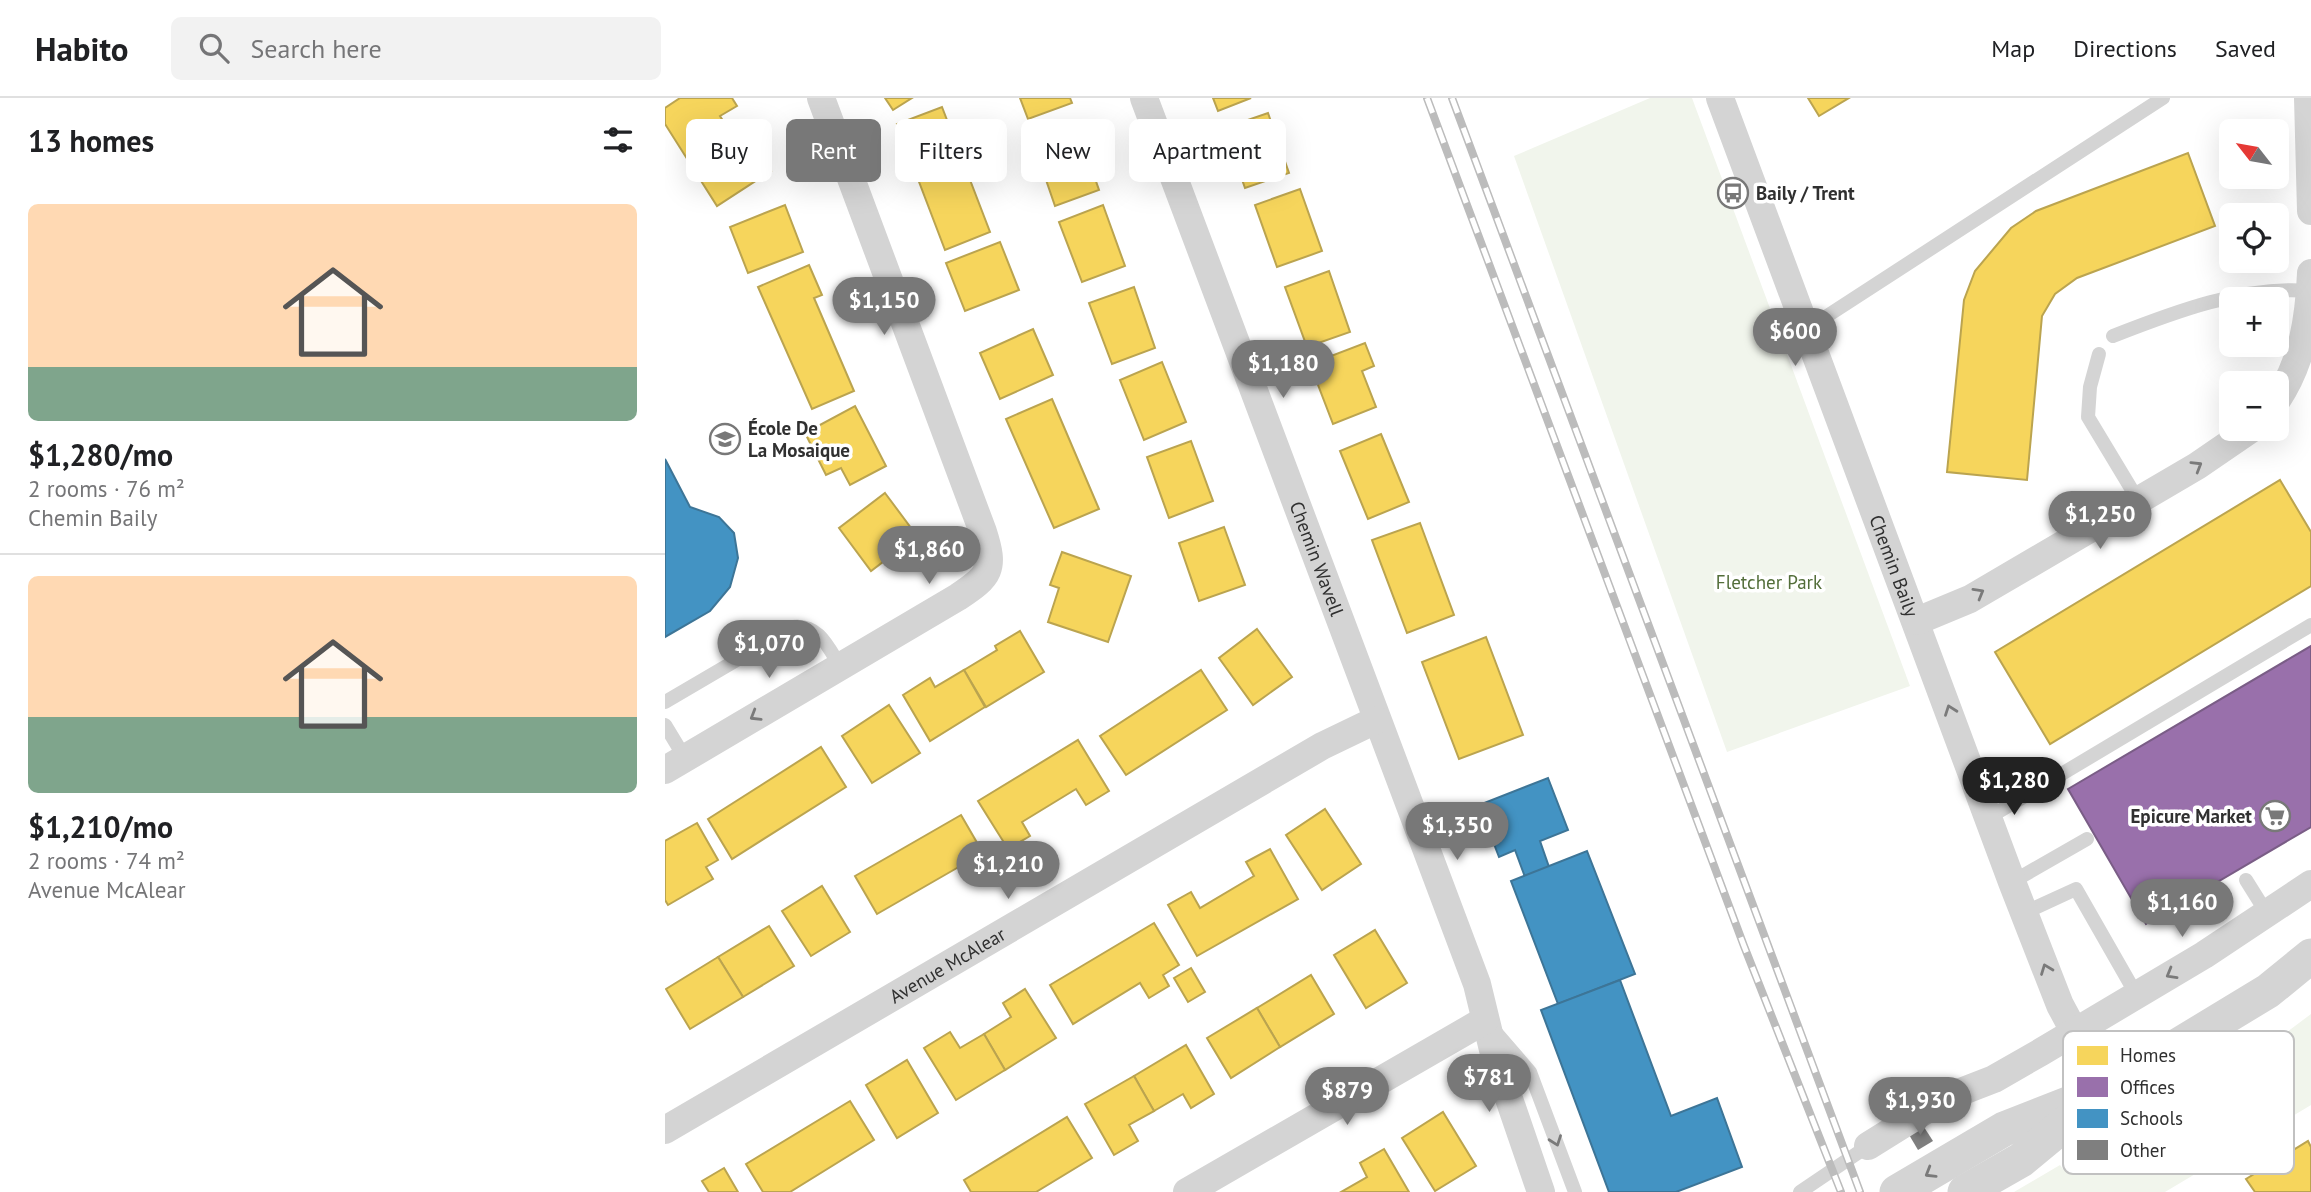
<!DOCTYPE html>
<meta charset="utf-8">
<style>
body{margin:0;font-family:"PT Sans",sans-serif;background:#f2f2f2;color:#202124;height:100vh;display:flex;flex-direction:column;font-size:26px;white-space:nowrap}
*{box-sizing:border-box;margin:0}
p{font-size:23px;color:#757577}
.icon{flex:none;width:38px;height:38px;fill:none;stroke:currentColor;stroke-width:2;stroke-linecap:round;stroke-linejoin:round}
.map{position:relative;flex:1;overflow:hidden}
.side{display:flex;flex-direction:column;background:#fff;width:665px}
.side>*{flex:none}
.banner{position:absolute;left:21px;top:21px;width:665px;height:63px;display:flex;gap:14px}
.needle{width:46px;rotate:301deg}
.buttons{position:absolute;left:1554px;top:21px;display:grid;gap:14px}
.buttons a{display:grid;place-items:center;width:70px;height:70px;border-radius:10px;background:#fff;box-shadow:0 7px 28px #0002;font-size:35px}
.price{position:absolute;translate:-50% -60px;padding:0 16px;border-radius:24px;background:#787878;color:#fff;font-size:23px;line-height:46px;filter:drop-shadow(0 2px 4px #0008)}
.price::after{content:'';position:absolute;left:50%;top:42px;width:21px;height:16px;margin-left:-10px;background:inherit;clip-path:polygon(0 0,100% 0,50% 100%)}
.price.selected{background:#222;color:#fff}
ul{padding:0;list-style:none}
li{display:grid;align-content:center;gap:14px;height:371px;padding:0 28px}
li+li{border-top:2px solid #e0e0e0}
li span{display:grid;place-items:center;height:217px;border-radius:10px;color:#555}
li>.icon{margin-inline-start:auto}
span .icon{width:126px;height:126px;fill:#fffc;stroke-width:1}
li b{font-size:30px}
h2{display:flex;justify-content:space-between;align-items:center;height:84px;padding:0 28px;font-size:30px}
.chip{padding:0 24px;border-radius:10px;background:#fff;box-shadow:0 7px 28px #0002;font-size:24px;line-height:63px}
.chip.selected{background:#787878;color:#fff}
header{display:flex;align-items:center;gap:42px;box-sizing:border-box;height:98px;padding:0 35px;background:#fff;border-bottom:2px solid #e0e0e0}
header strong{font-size:33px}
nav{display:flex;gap:38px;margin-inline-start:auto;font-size:24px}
.search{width:490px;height:63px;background:#f2f2f2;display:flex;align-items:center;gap:18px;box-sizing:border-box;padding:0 24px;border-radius:10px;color:#757577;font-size:26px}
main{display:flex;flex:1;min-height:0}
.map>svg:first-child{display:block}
</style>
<header>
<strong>Habito</strong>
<div class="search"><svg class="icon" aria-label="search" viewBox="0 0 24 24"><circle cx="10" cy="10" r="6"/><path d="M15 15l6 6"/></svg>Search here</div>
<nav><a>Map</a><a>Directions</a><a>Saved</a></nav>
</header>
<main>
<section class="side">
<h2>13 homes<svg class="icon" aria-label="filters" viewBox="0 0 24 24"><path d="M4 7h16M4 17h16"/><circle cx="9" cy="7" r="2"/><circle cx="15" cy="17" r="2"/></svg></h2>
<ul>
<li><span style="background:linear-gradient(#ffd9b3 75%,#7fa58c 0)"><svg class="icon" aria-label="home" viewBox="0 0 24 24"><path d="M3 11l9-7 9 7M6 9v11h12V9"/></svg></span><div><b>$1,280/mo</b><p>2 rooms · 76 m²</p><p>Chemin Baily</p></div></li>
<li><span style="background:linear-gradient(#ffd9b3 65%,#7fa58c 0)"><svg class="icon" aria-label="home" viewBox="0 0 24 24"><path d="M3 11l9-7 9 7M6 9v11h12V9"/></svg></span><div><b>$1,210/mo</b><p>2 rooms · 74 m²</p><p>Avenue McAlear</p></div></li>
</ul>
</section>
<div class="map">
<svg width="1646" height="1094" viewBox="0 0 1646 1094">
<rect width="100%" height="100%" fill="#fff"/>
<g fill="#f1f5ec">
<path d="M985,0h42l218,588 -183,66 -213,-596z"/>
<path d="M1646,916v91l-146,87h-151l46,-27 3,4 9,-5 -3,-5 214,-124z"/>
</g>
<g fill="#f6d55c" stroke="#bba44f" stroke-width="2">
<path d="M15,0h52l5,8 -17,10 23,36 11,-7 17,26 -54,35 -52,-82v-16z"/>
<path d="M220,0h27l-19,12z"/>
<path d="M355,0h50l2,5 -44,16z"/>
<path d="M548,0h38l-33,13z"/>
<path d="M1143,0h41l-30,18z"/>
<path d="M277,9l48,125 -45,18 -48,-126z"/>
<path d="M603,15l21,60 -44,15 -21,-60z"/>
<path d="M413,32l21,60 -44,16 -21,-61z"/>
<path d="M1523,55l27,73 -138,52 -22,16 -13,22 -15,164 -80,-8 17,-172 11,-29 36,-43 25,-17z"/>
<path d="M635,91l22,62 -45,16 -22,-62z"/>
<path d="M120,107l18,47 -55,21 -18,-46z"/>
<path d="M438,107l22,61 -43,16 -23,-60z"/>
<path d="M335,144l19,48 -54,21 -19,-48z"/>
<path d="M144,167l13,30 -8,3 40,93 -42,18 -54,-122z"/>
<path d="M664,173l21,61 -43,15 -22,-60z"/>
<path d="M469,189l21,61 -43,16 -23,-61z"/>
<path d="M368,231l20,46 -53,24 -20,-46z"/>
<path d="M700,245l9,23 -12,5 14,36 -43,17 -23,-60z"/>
<path d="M497,264l24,60 -42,18 -24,-60z"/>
<path d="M387,301l47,110 -45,19 -48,-109z"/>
<path d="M190,308l31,60 -36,19 -9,-17 -15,7 -21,-42z"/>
<path d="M716,336l28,68 -41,17 -28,-68z"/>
<path d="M526,343l22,60 -44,17 -22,-61z"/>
<path d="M1615,382l31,52v54l-261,158 -55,-92z"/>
<path d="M220,395l32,43 -46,35 -32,-43z"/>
<path d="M755,425l34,92 -47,18 -35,-93z"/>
<path d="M559,429l21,58 -46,16 -20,-58z"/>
<path d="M397,454l69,24 -23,66 -60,-20 11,-34 -9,-3z"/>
<path d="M592,531l35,48 -39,28 -34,-47z"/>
<path d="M355,533l24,41 -58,35 -22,-37 33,-20 -2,-4z"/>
<path d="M821,539l37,98 -64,24 -37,-97z"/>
<path d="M299,572l21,37 -55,34 -27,-46 27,-17 5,9z"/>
<path d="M536,572l26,40 -101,65 -26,-39z"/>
<path d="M224,607l31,48 -48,30 -30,-47z"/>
<path d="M413,642l31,51 -23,14 -10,-16 -54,33 8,14 -22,13 -30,-48z"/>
<path d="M156,649l25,40 -114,72 -24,-40z"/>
<path d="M660,711l36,55 -39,26 -36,-55z"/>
<path d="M296,717l22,38 -106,61 -22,-38z"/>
<path d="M32,725l21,37 -12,7 7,12 -45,26 -3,-5v-59z"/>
<path d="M605,751l28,50 -101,57 -29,-51 23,-13 9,16 54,-32 -8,-14z"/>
<path d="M157,788l28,46 -39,24 -29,-45z"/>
<path d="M489,825l25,42 -16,10 6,11 -20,12 -9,-15 -67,41 -23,-39z"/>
<path d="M104,828l25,40 -51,31 -25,-40z"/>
<path d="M710,832l32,53 -41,25 -32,-53z"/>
<path d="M53,859l25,40 -53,32 -24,-40z"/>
<path d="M526,870l14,24 -17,10 -14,-24z"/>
<path d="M646,877l23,39 -54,33 -23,-39z"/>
<path d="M360,891l31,49 -51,32 -21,-36 27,-17 -8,-14z"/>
<path d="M592,910l23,39 -49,31 -24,-40z"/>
<path d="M285,934l10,16 24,-14 21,36 -49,30 -32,-52z"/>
<path d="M521,947l28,49 -23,14 -8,-14 -29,17 -20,-35z"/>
<path d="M242,962l31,53 -41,25 -31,-53z"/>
<path d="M469,978l20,35 -25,14 9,16 -24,14 -29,-51z"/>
<path d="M185,1003l24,39 -84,52h-27l-17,-28z"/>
<path d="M778,1014l33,54 -41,25 -33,-53z"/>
<path d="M402,1019l25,41 -56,34h-65l-7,-12z"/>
<path d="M1643,1043l3,6v45h-56l-9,-13z"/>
<path d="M719,1051l25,43h-68l26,-15 -7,-14z"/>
<path d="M59,1070l14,24h-29l-7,-11z"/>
</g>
<path fill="#9970ab" stroke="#7a5d86" stroke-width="2" d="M1646,548v181l-165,97 -78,-135z"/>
<g fill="#4393c3" stroke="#3d7597" stroke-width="2">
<path d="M0,361l25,48 29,10 15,16 4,25 -8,29 -20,24 -45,26z"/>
<path d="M883,680l20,52 -28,11 9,26 -24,10 -10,-27 -16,7 -20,-52z"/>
<path d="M922,753l48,123 -77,30 -47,-123z"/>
<path d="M955,882l51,136 46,-18 25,69 -66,25h-67l-68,-182z"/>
</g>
<path fill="#7f7f7f" d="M1257,1026l11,17 -15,9 -10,-17z"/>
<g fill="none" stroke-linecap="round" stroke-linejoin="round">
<g stroke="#d4d4d4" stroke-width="14">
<path d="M1142,231l356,-231"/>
<path d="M1448,238c61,-24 132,-51 197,-45"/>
<path d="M1434,256l-9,33 -2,30 50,83"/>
<path d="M0,604l128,-75c26,-3 35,20 47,39"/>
<path d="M0,627l20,33"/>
<path d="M1323,720l323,-193"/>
<path d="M1581,782l20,32"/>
<path d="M1347,784l75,-43"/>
<path d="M1359,815l52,-24 60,105"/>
<path d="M828,931l37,43 45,120"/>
<path d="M1135,1094l68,-46"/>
</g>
<g stroke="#d4d4d4" stroke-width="28">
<path id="s1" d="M479,0l333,886 18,74 46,134"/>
<path id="s2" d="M1055,0l292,784 48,123 14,26"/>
<path d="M1643,0l3,113"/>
<path d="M1612,302c26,-39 32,-82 34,-127"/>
<path d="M1252,523l53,-22 227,-133 54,-37"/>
<path d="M0,672l293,-173c32,-21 37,-28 25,-65l-162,-434"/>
<path id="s3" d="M0,1032l657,-384 54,-26"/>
<path d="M1203,1048l77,-48 49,-19 47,-27 163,-97 107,-71"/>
<path d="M522,1094l298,-172"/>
</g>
<g stroke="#d4d4d4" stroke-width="35">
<path d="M1232,1094l107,-63 74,-29"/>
<path d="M1300,1094l56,-32 87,-72 160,-97 43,-35"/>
</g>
<g stroke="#bcbcbc" stroke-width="8">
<g id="rail">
<path d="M762,0l317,848 97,246"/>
<path d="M787,0l408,1094"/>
</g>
</g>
<use href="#rail" stroke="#fff" stroke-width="5" stroke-dasharray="16" stroke-linecap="butt"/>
</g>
<defs><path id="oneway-chevron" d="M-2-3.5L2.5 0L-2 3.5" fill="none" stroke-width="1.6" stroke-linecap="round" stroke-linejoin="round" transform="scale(1.75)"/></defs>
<g stroke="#7a7a7a">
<use href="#oneway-chevron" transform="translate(1532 368) rotate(-31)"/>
<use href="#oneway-chevron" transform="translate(1314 495) rotate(-30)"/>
<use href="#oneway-chevron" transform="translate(1285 612) rotate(-110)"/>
<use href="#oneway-chevron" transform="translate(90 618) rotate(149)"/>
<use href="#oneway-chevron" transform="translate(1381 871) rotate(-111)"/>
<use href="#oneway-chevron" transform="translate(1506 876) rotate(150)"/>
<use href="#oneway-chevron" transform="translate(891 1043) rotate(70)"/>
<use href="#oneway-chevron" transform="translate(1265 1075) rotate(149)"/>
</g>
<defs>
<g id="bus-ring" transform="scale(1.575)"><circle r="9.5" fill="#fff" stroke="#787878" stroke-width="1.5"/><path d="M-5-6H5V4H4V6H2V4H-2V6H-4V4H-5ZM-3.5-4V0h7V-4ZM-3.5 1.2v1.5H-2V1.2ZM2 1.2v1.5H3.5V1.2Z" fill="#787878"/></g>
<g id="school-ring" transform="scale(1.575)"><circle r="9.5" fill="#fff" stroke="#787878" stroke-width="1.5"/><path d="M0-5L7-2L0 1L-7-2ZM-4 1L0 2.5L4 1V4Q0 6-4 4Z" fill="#787878"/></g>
<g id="supermarket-ring" transform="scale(1.575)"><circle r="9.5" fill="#fff" stroke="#787878" stroke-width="1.5"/><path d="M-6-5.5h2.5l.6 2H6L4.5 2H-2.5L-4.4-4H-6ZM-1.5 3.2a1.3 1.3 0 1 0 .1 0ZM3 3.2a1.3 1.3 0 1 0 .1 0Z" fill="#787878"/></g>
</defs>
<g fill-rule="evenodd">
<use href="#bus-ring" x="1068" y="95"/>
<use href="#school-ring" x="60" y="341"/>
<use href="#supermarket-ring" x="1610" y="718"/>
</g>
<g text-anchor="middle" stroke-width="7" stroke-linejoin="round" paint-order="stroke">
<g font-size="19" font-weight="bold" fill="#303030" stroke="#fff" text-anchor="start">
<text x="1091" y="102">Baily / Trent</text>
<text x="83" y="337">École De<tspan x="83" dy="22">La Mosaique</tspan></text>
<text x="1587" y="725" text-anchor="end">Epicure Market</text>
</g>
<g font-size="19" fill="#303030" stroke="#fff">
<text dy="7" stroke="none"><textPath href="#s1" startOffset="492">Chemin Wavell</textPath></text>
<text dy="7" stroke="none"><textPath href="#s2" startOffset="499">Chemin Baily</textPath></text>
<text dy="7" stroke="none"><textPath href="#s3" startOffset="327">Avenue McAlear</textPath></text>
</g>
<g font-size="19" fill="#536e3a" stroke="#fff">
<text x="1104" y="491">Fletcher Park</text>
</g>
</g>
<rect x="1398" y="933" width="231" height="143" rx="10" fill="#fff" stroke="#c1c1c1" stroke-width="2"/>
<rect x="1412" y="948" width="31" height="19" fill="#f6d55c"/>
<rect x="1412" y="979" width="31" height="20" fill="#9970ab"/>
<rect x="1412" y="1011" width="31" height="19" fill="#4393c3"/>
<rect x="1412" y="1042" width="31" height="20" fill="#7f7f7f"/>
<g font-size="19" fill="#303030">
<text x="1455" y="964">Homes</text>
<text x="1455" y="996">Offices</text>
<text x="1455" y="1027">Schools</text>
<text x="1455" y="1059">Other</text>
</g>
</svg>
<div class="buttons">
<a><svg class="needle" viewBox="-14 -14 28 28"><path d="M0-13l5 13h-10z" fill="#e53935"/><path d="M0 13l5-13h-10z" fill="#757577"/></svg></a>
<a><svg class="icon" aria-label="locate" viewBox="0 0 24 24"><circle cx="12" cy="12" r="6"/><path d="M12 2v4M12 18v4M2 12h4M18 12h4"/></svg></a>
<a>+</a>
<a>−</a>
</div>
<b class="price" style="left:219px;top:239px">$1,150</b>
<b class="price" style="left:1130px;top:270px">$600</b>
<b class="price" style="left:618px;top:302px">$1,180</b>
<b class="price" style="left:1435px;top:453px">$1,250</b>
<b class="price" style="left:264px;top:488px">$1,860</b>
<b class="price" style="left:104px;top:582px">$1,070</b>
<b class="price selected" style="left:1349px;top:719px">$1,280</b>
<b class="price" style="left:792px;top:764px">$1,350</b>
<b class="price" style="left:343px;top:803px">$1,210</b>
<b class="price" style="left:1517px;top:841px">$1,160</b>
<b class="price" style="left:824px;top:1016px">$781</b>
<b class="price" style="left:682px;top:1029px">$879</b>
<b class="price" style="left:1255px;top:1039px">$1,930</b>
<div class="banner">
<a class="chip">Buy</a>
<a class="chip selected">Rent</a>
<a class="chip">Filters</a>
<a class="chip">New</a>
<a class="chip">Apartment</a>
</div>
</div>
</main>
